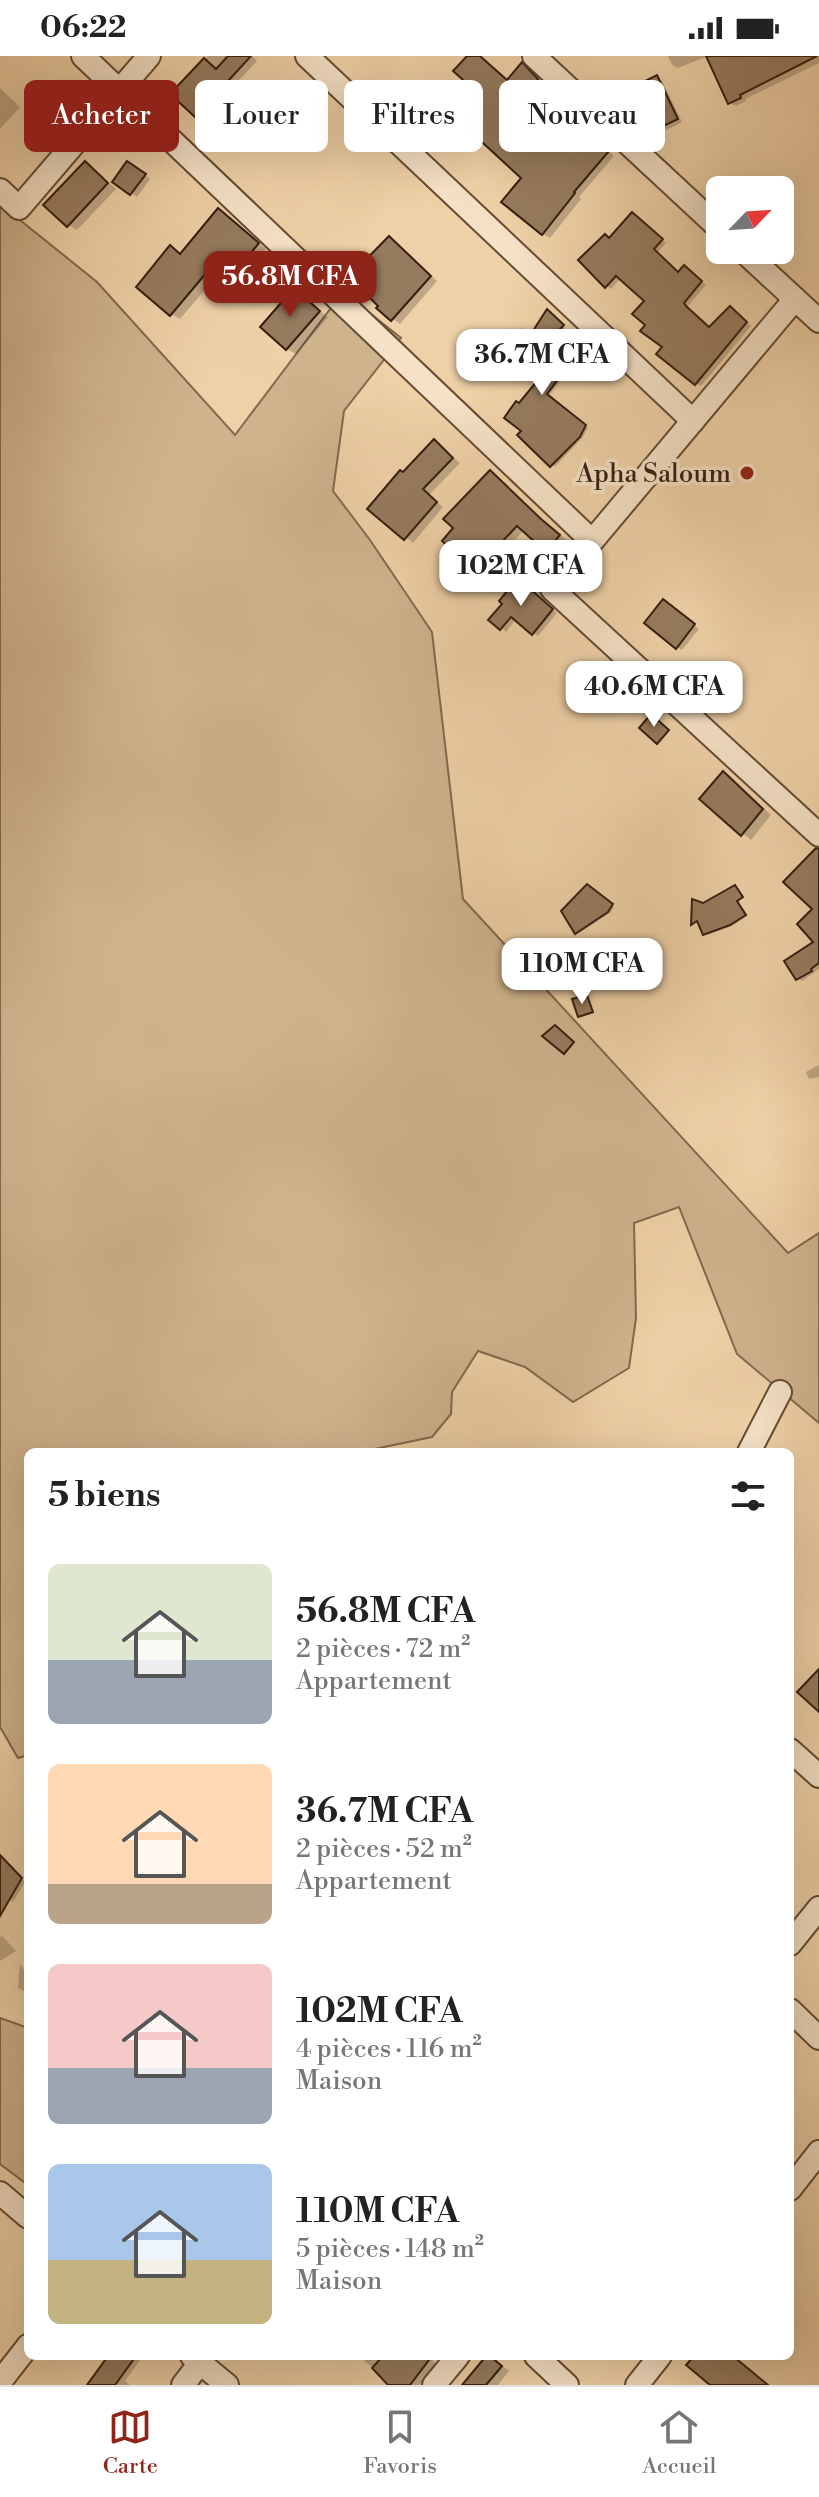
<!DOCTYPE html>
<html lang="fr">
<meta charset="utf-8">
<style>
body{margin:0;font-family:"Libre Bodoni",serif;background:#f2f2f2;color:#222;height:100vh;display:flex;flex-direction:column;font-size:30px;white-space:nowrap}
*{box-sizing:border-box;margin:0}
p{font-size:26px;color:#767676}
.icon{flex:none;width:44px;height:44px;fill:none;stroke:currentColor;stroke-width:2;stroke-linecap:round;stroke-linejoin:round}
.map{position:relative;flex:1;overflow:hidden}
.sheet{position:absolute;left:24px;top:1392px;width:770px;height:912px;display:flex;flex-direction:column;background:#fff;border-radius:12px;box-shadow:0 8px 32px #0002}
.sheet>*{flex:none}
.guide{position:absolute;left:24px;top:24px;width:772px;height:72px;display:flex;gap:16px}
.needle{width:52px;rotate:65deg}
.controls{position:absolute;left:706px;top:120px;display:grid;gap:16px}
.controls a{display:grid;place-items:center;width:88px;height:88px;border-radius:12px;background:#fff;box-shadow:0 8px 32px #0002;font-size:40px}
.price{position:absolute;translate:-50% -68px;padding:0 18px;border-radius:16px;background:#fff;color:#222;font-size:26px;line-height:52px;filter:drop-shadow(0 2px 4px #0008)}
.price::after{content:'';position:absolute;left:50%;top:48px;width:24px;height:18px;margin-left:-12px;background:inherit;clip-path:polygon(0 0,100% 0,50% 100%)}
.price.active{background:#8f2418;color:#fff}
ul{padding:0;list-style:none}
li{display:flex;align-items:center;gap:24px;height:200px;padding:0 24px}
li span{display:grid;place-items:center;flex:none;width:224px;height:160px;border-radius:12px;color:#555}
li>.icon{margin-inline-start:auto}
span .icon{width:96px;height:96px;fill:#fffc;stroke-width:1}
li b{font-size:34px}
h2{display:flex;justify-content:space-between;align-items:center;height:96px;padding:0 24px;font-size:34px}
.pill{padding:0 28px;border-radius:12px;background:#fff;box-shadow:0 8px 32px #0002;font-size:28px;line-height:72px}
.pill.active{background:#8f2418;color:#fff}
.status{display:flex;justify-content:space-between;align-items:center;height:56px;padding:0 40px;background:#fff;direction:ltr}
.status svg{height:22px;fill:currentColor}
.tabs{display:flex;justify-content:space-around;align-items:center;height:112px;border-top:2px solid #e0e0e0;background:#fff;font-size:22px;color:#767676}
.tabs a{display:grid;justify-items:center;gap:4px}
.tabs .active{color:#8f2418}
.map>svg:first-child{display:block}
</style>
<div class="status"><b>06:22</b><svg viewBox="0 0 49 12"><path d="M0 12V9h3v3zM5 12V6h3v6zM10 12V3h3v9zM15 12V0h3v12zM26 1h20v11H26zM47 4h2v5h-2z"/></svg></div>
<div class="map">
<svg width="819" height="2329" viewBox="0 0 819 2329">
<rect width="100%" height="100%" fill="#efd1a7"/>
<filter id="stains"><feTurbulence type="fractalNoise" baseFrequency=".0025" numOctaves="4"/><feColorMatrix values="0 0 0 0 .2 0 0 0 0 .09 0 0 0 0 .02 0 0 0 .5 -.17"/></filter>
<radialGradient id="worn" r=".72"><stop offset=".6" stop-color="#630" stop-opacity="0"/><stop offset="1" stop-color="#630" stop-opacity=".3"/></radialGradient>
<g fill="#cfb38d" stroke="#82684e" stroke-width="2">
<path d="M0,148l97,78 138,153 108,-143 58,46 -57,73 -11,80 37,49 62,92 31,267 325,354 31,-20v190l-82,-69 -58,-147 -45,16 2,95 -7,50 -56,34 -48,-35 -47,-16 -26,41 -1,22 -19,23 -72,15h-332v303l-10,3 -18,-31z"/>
<path d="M0,1962l28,10v157l-28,-21z"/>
</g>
<g fill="#0003">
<path d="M208,0h44l5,5 -54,58 -30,-25z"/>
<path d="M469,0h11l28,25 14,-17 7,4 15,16 -24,28 37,33 25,-16 32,27 -35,41 2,2 -31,39 -7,-4 -20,-56 -45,-42 -3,4 -8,-5 -6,6 -7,-4 20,-51z"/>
<path d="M668,0h40l-30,12 -6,-3z"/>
<path d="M708,0h111v7l-74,36 1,2 -10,5 -6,-3z"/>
<path d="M656,22l6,3 20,41 -20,10 -6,-3z"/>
<path d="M0,32l20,19 -20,22z"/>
<path d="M72,40l11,10 -21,23 -6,-3 4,-25z"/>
<path d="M85,107l31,26 -39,41 -9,-5z"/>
<path d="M133,110l17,13 -13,18 -22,-16z"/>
<path d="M219,155l47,38 -33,40 -17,-12 -36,42 -9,-5v-66l11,7z"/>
<path d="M637,161l29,26 -9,10 22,20 10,-2 17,14 -18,21 3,5 19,18 21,-21 20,18 -50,60 -5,-3 -49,-58v-24l-26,-23 -10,11 -5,-3 4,-47z"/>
<path d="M389,182l8,5 40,38 -37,43 -21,-16z"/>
<path d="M294,235l34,26 -32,37 -9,-5z"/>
<path d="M551,258l14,14 -21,22 17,15 -8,10 8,5 -13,16 40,32 -6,10 -27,29 -36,-32 5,-4 -5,-26 22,-26 -11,-40z"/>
<path d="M435,386l25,21 -31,32 14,12 -30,36 -43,-35z"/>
<path d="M491,417l7,4 50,49 19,14 -12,14 -31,-24 -19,21 -7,-5 -20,22 -8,-4z"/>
<path d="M523,527l34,30 -19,23 -22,-17 -10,13 -15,-13z"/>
<path d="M669,549l30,24 -17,21 -5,-3z"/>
<path d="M604,617l18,16 -20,24 -6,-3z"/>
<path d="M723,718l9,5 39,36 -20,25 -49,-41z"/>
<path d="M819,794v119l-17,12 -5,-3 19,-36 -1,-33z"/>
<path d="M587,830l27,21 -4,6 -31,20 -2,-1z"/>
<path d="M737,833l7,9 -6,4 9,14 -15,10 -25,9 -7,-14 -7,3 1,-22 10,3z"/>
<path d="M587,941l7,16 -12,4 -2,-1z"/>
<path d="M819,1009v12l-10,2 -3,-7z"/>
<path d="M0,1813h13l12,13 -12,20 -13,-8z"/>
<path d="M2,1880l14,15 -16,10v-24z"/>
<path d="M20,1908l8,12v17l-10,-5z"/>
<path d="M109,2300h34l-18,25 5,4h-41z"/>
<path d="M358,2300h70l8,8 -16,21h-30l-4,-7z"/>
<path d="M496,2305l13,10 -11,14h-26z"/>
</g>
<g fill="#967b5e" stroke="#351e0f" stroke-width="2">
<path d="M228,0h23l-56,61 -25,-23 34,-36 12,11z"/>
<path d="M467,0h13l27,24 15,-18 16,17 -24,28 42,37 19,-22 34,29 -35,41 1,1 -33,42 -41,-33 20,-24 -50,-46 -4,6 -7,-7 -7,8 -15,-13 33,-39 -18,-16z"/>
<path d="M706,0h111l-77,39 1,3 -13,6z"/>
<path d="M657,19l21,44 -23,11 -22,-43z"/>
<path d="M66,34l13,12 -24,26 -19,-17 16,-17 6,5z"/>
<path d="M85,105l23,22 -41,44 -24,-22z"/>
<path d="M127,105l19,13 -16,21 -18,-13z"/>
<path d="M218,152l41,35 -36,43 -16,-14 -37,44 -34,-29 34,-42 10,9z"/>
<path d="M632,156l31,27 -9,10 24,23 6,-7 18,16 -18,22 2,3 23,21 21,-21 17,16 -52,63 -39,-31 6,-7 -22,-16 5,-6 -13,-11 12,-13 -28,-25 -11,12 -27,-28 27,-26 4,4z"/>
<path d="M389,180l42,40 -40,45 -15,-13 2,-2 -29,-29z"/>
<path d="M294,232l26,23 -34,39 -26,-23z"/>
<path d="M547,253l17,16 -22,22 17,15 -8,10 8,6 -12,16 39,31 -6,12 -30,30 -33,-32 4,-4 -17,-13 12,-17 3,2 19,-23 -3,-3 2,-2 -32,-28 16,-17 8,7z"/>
<path d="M434,383l19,19 -30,31 14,13 -33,38 -37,-31 33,-39 3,2z"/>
<path d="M490,414l51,49 19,16 -14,17 -29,-26 -21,22 -6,-6 -21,24 -27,-25 11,-13 -10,-9z"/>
<path d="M518,522l35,31 -21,26 -21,-18 -11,13 -12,-10 14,-16 -3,-3z"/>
<path d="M663,543l32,25 -19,25 -32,-26z"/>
<path d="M598,612l20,17 -23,26 -19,-17z"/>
<path d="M651,658l18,16 -12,14 -18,-16z"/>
<path d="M723,715l40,38 -22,27 -42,-37z"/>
<path d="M816,792l3,1v114l-8,6 1,2 -16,9 -12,-19 29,-19 -16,-18 15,-15 -29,-27z"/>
<path d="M587,828l26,20 -5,8 -33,22 -14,-23z"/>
<path d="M735,829l8,12 -6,4 9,14 -16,10 -27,10 -6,-14 -6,4 1,-26 11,4z"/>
<path d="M587,939l6,17 -15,5 -6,-18z"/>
<path d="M555,969l19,17 -10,12 -22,-18z"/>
<path d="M819,1613v43l-22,-20z"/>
<path d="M0,1799l22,23 -22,38z"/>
<path d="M108,2300h28l-21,29h-28z"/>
<path d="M383,2300h49l-22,29h-22l-16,-17z"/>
<path d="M486,2300h4l12,10 -16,19h-24z"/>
<path d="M694,2300h39l35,29h-58l-24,-20z"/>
</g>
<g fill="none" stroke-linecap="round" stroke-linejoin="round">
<g stroke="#644b35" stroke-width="26">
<g id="minor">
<path d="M83,0l508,484"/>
<path d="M307,0l386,365"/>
<path d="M534,0l186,173"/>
<path d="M0,134l19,18 130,-152"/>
<path d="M742,194l77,71"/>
<path d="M795,243l-243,290 267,246"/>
<path d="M749,1396l31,-60"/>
<path d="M790,1694l29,26"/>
<path d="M790,1888l29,-36"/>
<path d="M790,1954l29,28"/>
<path d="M790,2133l29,-37"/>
<path d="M0,2137l28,24"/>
<path d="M192,2300l35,29"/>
<path d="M536,2300l31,29"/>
<path d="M0,2326l28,-36"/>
<path d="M183,2329l17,-22"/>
<path d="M434,2329l24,-29"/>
<path d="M637,2329l23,-29"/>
</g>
</g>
<use href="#minor" stroke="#f5e1c6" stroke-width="22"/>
</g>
<circle fill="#8f2418" stroke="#f5e1c6" stroke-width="3" cx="747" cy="417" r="8"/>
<g text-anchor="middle" stroke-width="7" stroke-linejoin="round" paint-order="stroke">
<g font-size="26" fill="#351e0f" stroke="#f5e1c6" text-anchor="end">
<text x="731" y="426">Apha Saloum</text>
</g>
</g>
<rect width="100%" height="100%" filter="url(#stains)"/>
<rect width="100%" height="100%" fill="url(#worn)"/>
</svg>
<div class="controls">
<a><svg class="needle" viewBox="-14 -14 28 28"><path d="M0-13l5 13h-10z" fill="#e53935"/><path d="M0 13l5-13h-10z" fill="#767676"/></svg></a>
</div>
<b class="price active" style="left:290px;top:263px">56.8M CFA</b>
<b class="price" style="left:542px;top:341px">36.7M CFA</b>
<b class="price" style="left:521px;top:552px">102M CFA</b>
<b class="price" style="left:654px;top:673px">40.6M CFA</b>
<b class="price" style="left:582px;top:950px">110M CFA</b>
<div class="guide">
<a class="pill active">Acheter</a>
<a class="pill">Louer</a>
<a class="pill">Filtres</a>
<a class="pill">Nouveau</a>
</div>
<section class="sheet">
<h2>5 biens<svg class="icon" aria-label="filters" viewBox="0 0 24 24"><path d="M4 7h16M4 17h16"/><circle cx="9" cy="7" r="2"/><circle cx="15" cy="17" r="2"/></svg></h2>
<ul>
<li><span style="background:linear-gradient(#dfe7d0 60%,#9aa5b1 0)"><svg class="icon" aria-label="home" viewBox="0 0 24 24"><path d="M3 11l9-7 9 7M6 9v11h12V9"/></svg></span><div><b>56.8M CFA</b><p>2 pièces · 72 m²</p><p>Appartement</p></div></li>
<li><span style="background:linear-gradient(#ffd9b3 75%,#b9a48a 0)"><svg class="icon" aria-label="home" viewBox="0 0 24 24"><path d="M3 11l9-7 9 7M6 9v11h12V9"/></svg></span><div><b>36.7M CFA</b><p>2 pièces · 52 m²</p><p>Appartement</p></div></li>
<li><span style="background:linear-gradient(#f6c9c9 65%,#9aa5b1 0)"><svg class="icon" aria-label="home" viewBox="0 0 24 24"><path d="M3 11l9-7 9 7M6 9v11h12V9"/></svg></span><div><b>102M CFA</b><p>4 pièces · 116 m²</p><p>Maison</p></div></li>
<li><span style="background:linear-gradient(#a9c7e8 60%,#c2b280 0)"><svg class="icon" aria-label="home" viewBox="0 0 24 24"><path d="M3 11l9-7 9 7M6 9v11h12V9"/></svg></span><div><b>110M CFA</b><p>5 pièces · 148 m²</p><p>Maison</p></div></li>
</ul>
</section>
</div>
<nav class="tabs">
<a class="active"><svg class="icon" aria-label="map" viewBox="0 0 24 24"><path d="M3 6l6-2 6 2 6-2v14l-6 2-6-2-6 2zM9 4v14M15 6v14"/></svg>Carte</a>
<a><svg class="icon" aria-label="saved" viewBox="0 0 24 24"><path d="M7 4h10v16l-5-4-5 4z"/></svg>Favoris</a>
<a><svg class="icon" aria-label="home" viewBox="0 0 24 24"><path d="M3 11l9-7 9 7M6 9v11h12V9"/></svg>Accueil</a>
</nav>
